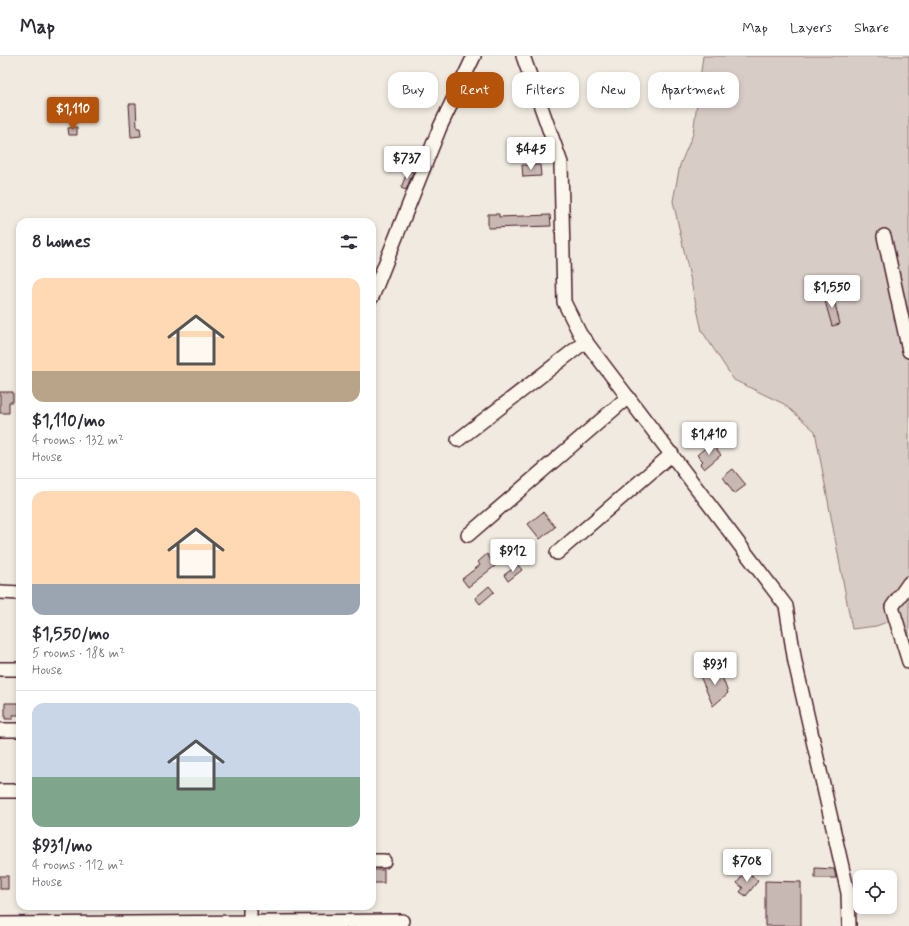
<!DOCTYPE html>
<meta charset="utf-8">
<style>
body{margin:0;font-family:Mynerve,sans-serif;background:#f2f2f3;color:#2b2b33;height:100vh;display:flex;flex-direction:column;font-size:15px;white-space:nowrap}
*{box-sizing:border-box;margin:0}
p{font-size:13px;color:#7c7c81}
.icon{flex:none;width:22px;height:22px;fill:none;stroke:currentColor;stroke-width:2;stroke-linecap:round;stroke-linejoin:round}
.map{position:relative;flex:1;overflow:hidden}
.side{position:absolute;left:16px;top:162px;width:360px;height:692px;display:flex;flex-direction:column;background:#fff;border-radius:12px;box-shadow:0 2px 6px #0003}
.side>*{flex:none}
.banner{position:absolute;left:388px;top:16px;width:380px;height:36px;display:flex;gap:8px}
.fabs{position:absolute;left:853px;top:814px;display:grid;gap:8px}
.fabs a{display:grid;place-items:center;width:44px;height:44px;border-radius:8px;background:#fff;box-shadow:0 2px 6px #0003;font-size:20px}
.price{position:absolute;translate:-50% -34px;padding:0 9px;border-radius:4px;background:#fff;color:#222;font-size:13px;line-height:26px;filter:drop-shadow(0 1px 2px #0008)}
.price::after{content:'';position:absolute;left:50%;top:24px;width:12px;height:9px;margin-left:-6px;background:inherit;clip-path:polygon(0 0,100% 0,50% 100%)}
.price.selected{background:#b45309;color:#fff}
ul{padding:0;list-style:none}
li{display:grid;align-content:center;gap:8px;height:212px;padding:0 16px}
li+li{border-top:1px solid #e1e1e2}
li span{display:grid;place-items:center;height:124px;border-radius:12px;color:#555}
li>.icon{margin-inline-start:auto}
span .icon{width:72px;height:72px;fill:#fffc;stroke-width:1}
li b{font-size:17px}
h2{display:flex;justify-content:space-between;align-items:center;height:48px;padding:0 16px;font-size:17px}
.pill{padding:0 14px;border-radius:12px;background:#fff;box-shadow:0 2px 6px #0003;font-size:14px;line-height:36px}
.pill.selected{background:#b45309;color:#fff}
header{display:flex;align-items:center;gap:24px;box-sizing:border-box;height:56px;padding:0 20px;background:#fff;border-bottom:1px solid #e1e1e2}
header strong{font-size:19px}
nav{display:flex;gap:22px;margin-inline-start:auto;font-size:14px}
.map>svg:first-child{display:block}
</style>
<header>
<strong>Map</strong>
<nav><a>Map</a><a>Layers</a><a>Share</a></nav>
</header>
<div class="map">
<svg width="909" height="870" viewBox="0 0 909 870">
<rect width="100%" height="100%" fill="#f0eae0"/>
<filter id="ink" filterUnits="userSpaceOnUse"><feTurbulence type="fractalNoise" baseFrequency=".025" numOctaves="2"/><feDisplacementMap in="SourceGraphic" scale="8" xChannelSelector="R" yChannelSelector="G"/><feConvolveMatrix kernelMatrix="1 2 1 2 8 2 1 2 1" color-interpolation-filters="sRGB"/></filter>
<g filter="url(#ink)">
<path fill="#d8ccc6" stroke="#917678" d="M703,0h206v592l-8,-31 -25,9 -24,3 -37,-198 -31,-27 -50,-24 -32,-49 -29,-130 7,-36 13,-31z"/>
<g fill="#c8b8b3" stroke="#4a1f2b">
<path d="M78,46v20l-6,1 -1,-14h-4v-6z"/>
<path d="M129,48h7l1,24h3l1,8 -10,1z"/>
<path d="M77,71v8h-8l-1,-7z"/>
<path d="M522,109h18l1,11 -18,1z"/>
<path d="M408,114l5,2 -7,18 -5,-2z"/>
<path d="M488,158h11v3l51,-2 1,11 -63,2z"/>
<path d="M832,236l8,32 -8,2 -9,-32z"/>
<path d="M0,336h13v10h-4v11h-9z"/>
<path d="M711,387l10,12 -17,14 -4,-5 3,-3 -6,-6z"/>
<path d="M733,413l13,16 -12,9 -11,-17z"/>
<path d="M543,456l12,15 -15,12 -12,-15z"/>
<path d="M507,485l11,13 -8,6 -10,-12z"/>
<path d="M487,498l8,12 -27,21 -6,-8 18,-14 -2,-3z"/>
<path d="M518,509l4,5 -14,11 -4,-6z"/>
<path d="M489,530l5,6 -14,12 -5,-6z"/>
<path d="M719,612l9,25 -15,13 -13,-30z"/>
<path d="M5,647h14v12h-6v4h-8z"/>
<path d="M815,812l19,1 2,9h-21z"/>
<rect x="372" y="814" width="12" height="13"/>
<path d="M746,815l12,10 -12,15 -6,-4 3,-4 -6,-5z"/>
<rect x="0" y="820" width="8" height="13"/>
<path d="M765,825l36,1v44h-36z"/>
</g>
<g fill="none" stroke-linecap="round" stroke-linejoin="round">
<g stroke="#4a1f2b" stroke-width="16">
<g id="minor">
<path d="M523,0l38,107 3,139 16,32 206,272 9,56 53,231 1,33"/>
<path d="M884,180l25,115"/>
<path d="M372,241l68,-170 34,-71"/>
<path d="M458,384l128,-99"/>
<path d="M468,479l160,-138"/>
<path d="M557,497l115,-99"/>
<path d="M909,527l-17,24 17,55"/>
<path d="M0,536l20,1"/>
<path d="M0,613h20"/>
<path d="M0,674h20"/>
<path d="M0,735h20"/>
<path d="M372,805h12"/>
<path d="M250,850v20"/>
<path d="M0,868l402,-3"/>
</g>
</g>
<use href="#minor" stroke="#fbf7ec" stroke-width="13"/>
</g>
</g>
</svg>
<div class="fabs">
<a><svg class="icon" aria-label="locate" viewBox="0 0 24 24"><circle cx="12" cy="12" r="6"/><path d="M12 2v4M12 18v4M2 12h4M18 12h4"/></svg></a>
</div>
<b class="price selected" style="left:73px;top:75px">$1,110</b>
<b class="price" style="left:531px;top:115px">$445</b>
<b class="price" style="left:407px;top:124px">$737</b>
<b class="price" style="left:832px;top:253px">$1,550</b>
<b class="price" style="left:709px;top:400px">$1,410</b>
<b class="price" style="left:513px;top:517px">$912</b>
<b class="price" style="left:715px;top:630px">$931</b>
<b class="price" style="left:747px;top:827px">$708</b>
<div class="banner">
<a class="pill">Buy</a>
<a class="pill selected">Rent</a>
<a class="pill">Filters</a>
<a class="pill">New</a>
<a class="pill">Apartment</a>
</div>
<section class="side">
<h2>8 homes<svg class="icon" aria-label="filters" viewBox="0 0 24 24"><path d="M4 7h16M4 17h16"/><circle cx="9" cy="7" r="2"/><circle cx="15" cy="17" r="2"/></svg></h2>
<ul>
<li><span style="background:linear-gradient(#ffd9b3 75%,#b9a48a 0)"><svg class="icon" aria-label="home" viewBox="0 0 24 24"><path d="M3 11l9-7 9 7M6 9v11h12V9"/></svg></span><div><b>$1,110/mo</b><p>4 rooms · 132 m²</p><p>House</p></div></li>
<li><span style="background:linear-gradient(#ffd9b3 75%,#9aa5b1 0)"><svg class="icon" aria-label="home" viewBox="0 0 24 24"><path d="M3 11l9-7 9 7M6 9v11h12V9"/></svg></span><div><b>$1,550/mo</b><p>5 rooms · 188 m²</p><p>House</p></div></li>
<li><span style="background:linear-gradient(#c9d6e8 60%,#7fa58c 0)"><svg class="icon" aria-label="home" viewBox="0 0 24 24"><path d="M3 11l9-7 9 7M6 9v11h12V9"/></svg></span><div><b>$931/mo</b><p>4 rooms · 112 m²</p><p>House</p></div></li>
</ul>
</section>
</div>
